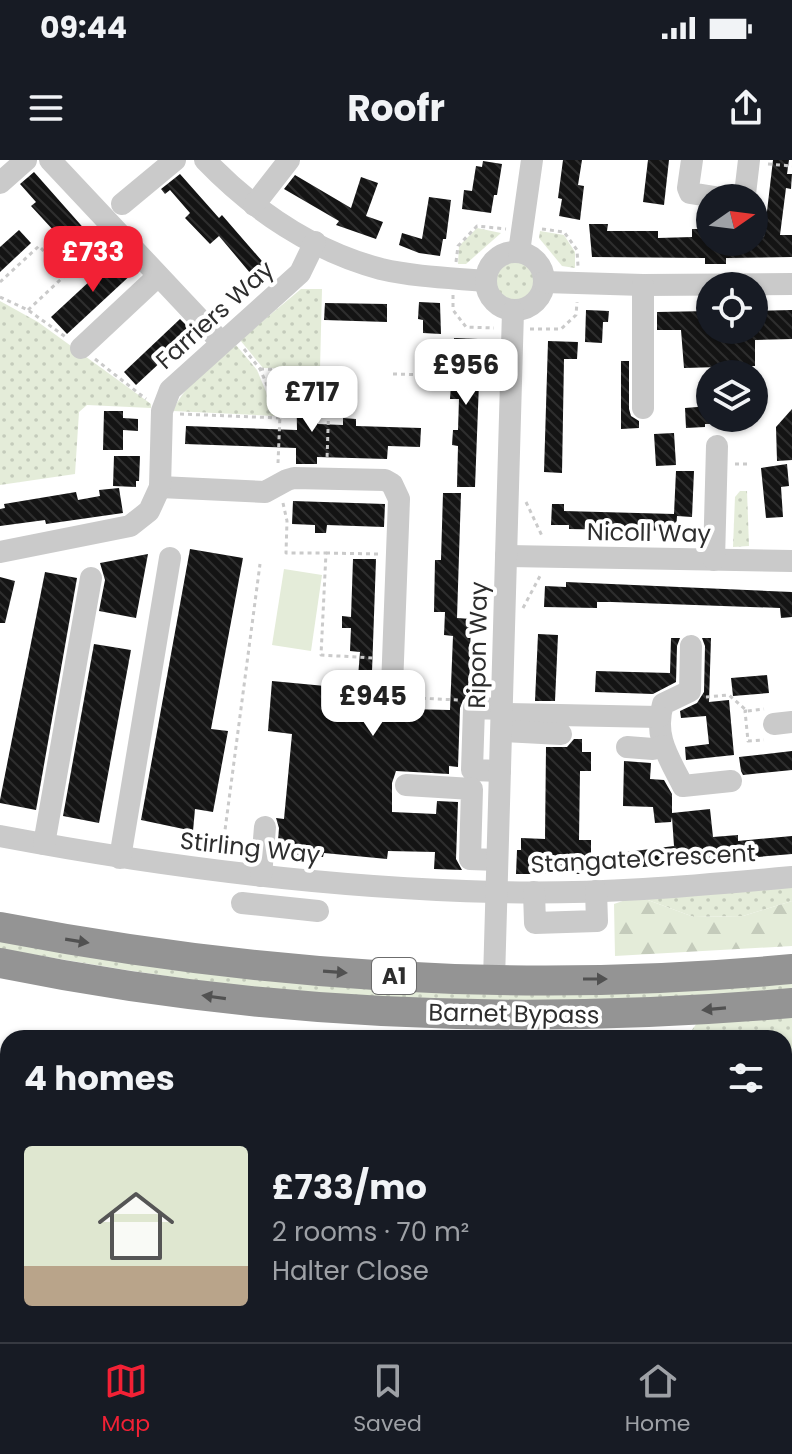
<!DOCTYPE html>
<meta charset="utf-8">
<style>
body{margin:0;font-family:Poppins,sans-serif;background:#20242c;color:#f1f3f6;height:100vh;display:flex;flex-direction:column;font-size:30px;white-space:nowrap}
*{box-sizing:border-box;margin:0}
p{font-size:26px;color:#9ea1a6}
.icon{flex:none;width:44px;height:44px;fill:none;stroke:currentColor;stroke-width:2;stroke-linecap:round;stroke-linejoin:round}
.map{position:relative;flex:1;overflow:hidden}
.drawer{position:absolute;left:0px;top:870px;width:792px;height:312px;display:flex;flex-direction:column;background:#171b24;border-radius:24px 24px 0 0;box-shadow:0 2px 6px #0004}
.drawer>*{flex:none}
.needle{width:52px;rotate:76deg}
.controls{position:absolute;left:696px;top:24px;display:grid;gap:16px}
.controls a{display:grid;place-items:center;width:72px;height:72px;border-radius:50%;background:#171b24;box-shadow:0 2px 6px #0004;font-size:40px}
.price{position:absolute;translate:-50% -68px;padding:0 18px;border-radius:16px;background:#fff;color:#222;font-size:26px;line-height:52px;filter:drop-shadow(0 2px 4px #0008)}
.price::after{content:'';position:absolute;left:50%;top:48px;width:24px;height:18px;margin-left:-12px;background:inherit;clip-path:polygon(0 0,100% 0,50% 100%)}
.price.active{background:#f22135;color:#fff}
ul{padding:0;list-style:none}
li{display:flex;align-items:center;gap:24px;height:200px;padding:0 24px}
li span{display:grid;place-items:center;flex:none;width:224px;height:160px;border-radius:8px;color:#555}
li>.icon{margin-inline-start:auto}
span .icon{width:96px;height:96px;fill:#fffc;stroke-width:1}
li b{font-size:34px}
h2{display:flex;justify-content:space-between;align-items:center;height:96px;padding:0 24px;font-size:34px}
.status{display:flex;justify-content:space-between;align-items:center;height:56px;padding:0 40px;background:#171b24;direction:ltr}
.status svg{height:22px;fill:currentColor}
header{display:flex;justify-content:space-between;align-items:center;height:104px;padding:0 24px;background:#171b24;font-size:36px;font-weight:700}
.dock{display:flex;justify-content:space-around;align-items:center;height:112px;border-top:2px solid #363941;background:#171b24;font-size:22px;color:#9ea1a6}
.dock a{display:grid;justify-items:center;gap:4px}
.dock .active{color:#f22135}
.map>svg:first-child{display:block}
</style>
<div class="status"><b>09:44</b><svg viewBox="0 0 49 12"><path d="M0 12V9h3v3zM5 12V6h3v6zM10 12V3h3v9zM15 12V0h3v12zM26 1h20v11H26zM47 4h2v5h-2z"/></svg></div>
<header><svg class="icon" aria-label="menu" viewBox="0 0 24 24"><path d="M4 6h16M4 12h16M4 18h16"/></svg>Roofr<svg class="icon" aria-label="share" viewBox="0 0 24 24"><path d="M12 15V3M7 8l5-5 5 5M5 13v7h14v-7"/></svg></header>
<div class="map">
<svg width="792" height="1182" viewBox="0 0 792 1182">
<defs>
<pattern id="grass-dots" width="8" height="8" patternUnits="userSpaceOnUse" patternTransform="scale(2)"><rect width="8" height="8" fill="#e4ecd9"/><path d="M2 2h.1M6 6h.1" fill="none" stroke="#c4cbbb" stroke-width="1.8" stroke-linecap="round"/></pattern>
<pattern id="forest-firs" width="22" height="20" patternUnits="userSpaceOnUse" patternTransform="scale(2)"><rect width="22" height="20" fill="#e4ecd9"/><path d="M5 1l3.5 6h-7zM16 11l3.5 6h-7z" fill="#c4cbbb"/></pattern>
<pattern id="building-back-hatch" width="6" height="6" patternUnits="userSpaceOnUse" patternTransform="scale(2)"><rect width="6" height="6" fill="#141414"/><path d="M-1 5l2 2M0 0l6 6M5-1l2 2" fill="none" stroke="#2e2e2e"/></pattern>
</defs>
<rect width="100%" height="100%" fill="#fff"/>
<g fill="url(#grass-dots)">
<path d="M477,68l24,5 -35,31h-8l1,-18z"/>
<path d="M540,71l24,4 11,17v16l-13,-2 -23,-28z"/>
<circle cx="516" cy="121" r="20"/>
<path d="M301,129h21l-2,80 -57,-1 -23,-28z"/>
<path d="M0,141l38,21 113,82v4l-64,-3 -8,7 -4,62 -75,11z"/>
<path d="M236,185l21,25 19,46 -103,-5c11,-27 42,-47 63,-66z"/>
<path d="M740,331h7l2,55 -16,1 2,-50z"/>
<path d="M792,723v18l-49,15 -49,1 -57,-21z"/>
<path d="M0,781l792,42v8c-167,13 -337,15 -504,0 -97,-9 -192,-26 -288,-42z"/>
<path d="M792,855v327h-272l3,-8h261v-296h-98l11,-15z"/>
</g>
<path fill="url(#forest-firs)" d="M637,736l57,21 49,-1 49,-15v45l-177,10 -1,-52z"/>
<path fill="#e4ecd9" d="M284,409l38,6 -11,76 -39,-6z"/>
<g fill="url(#building-back-hatch)">
<path d="M563,0h19l-4,25 6,1 -4,34 -21,-4 3,-17 -4,-1z"/>
<path d="M648,0h21l-5,45 -21,-3z"/>
<path d="M773,0h16l-2,14h5l-1,15 -5,-1 -6,47h12v22l-66,1v6h-21v-6l-113,-1 -3,-33h19l-1,7h51v7l34,-1v-8h18v13h45v-4l9,-1z"/>
<path d="M483,1l19,3 -5,31h-3l-3,18 -29,-4 2,-19 8,1 4,-25 6,1z"/>
<path d="M34,12l61,69 -17,16 -47,-51 5,-4 -16,-18z"/>
<path d="M180,14l39,44 3,-3 53,61 -13,11 -43,-51 -9,8 -25,-26 5,-5 -20,-23 -5,4 -4,-5z"/>
<path d="M295,15l56,33 10,-31 17,6 -12,33 17,6 -7,17 -40,-14 3,-4 -55,-32z"/>
<path d="M429,37l22,3 -5,39h-3l-3,17 -21,-3 -20,-8 3,-12 20,6z"/>
<path d="M19,70l12,13 -31,29v-25z"/>
<path d="M119,94l16,17 -68,63 -16,-17z"/>
<path d="M419,142l21,1 1,31 -18,-1v-13l-5,-1z"/>
<path d="M325,143l62,1v18l-63,-2z"/>
<path d="M586,150l23,1 -1,11h-5l-1,21 -17,-1z"/>
<path d="M792,150v29l-37,1v26l-71,2 -3,-38h-24v-18l53,-1v19h44v-19z"/>
<path d="M180,159l13,13 -57,53 -12,-13z"/>
<path d="M454,178l24,1 -1,17h3l-5,131h-18l1,-41 -6,-1 1,-15h5l1,-31h-9z"/>
<path d="M548,181l30,1 -1,17h-13l-2,114 -18,-1z"/>
<path d="M621,201h8v48l2,7 8,5v7l-18,1z"/>
<path d="M296,215h21l1,49 25,1v-7l13,1v7l65,2 -1,19 -32,-1 -1,13 -70,-2v7h-21v-16l-111,-4 1,-18 111,4z"/>
<path d="M710,246v18h-5v3l-19,1 -1,-20z"/>
<path d="M792,249v51l-15,1 -1,-34z"/>
<path d="M104,251h19v7l15,1v12l-15,-1v20h-20z"/>
<path d="M674,273l2,32 -20,1 -2,-32z"/>
<path d="M114,296h26l-1,25h-3v6l-23,-1z"/>
<path d="M787,304l2,22 -8,1 2,30 -17,1 -5,-50z"/>
<path d="M676,311h18l-2,46 -15,-1 -1,15 -107,-2v-4h-18l1,-21h12v7l110,3z"/>
<path d="M119,328l4,25 -77,11 -1,-4 -45,6v-17l5,-1 -1,-4 72,-12 2,8 22,-4 -1,-6z"/>
<path d="M443,333h18l-4,125 14,1 -2,76 -6,5 -3,8 -2,59 -9,-1v8l-53,-3 -4,12v29l44,2 1,-13 21,1 -2,57 6,11 -28,-1 1,-17 -47,-1 -1,8 -63,-6 -1,4 -46,-4 2,-25 -3,-10 8,1 8,-85 -24,-3 4,-50 85,8 3,-37 -10,-1 1,-23h-9v-12l9,1 2,-58h23l-5,141 37,3v6l42,1 3,-74 -9,-1 1,-23h-11l1,-52h6z"/>
<path d="M293,341l92,3 -1,23 -57,-2 -1,8h-11v-8l-23,-1z"/>
<path d="M190,389l53,9 -32,171 17,2 -15,81 -18,-3 -2,22 -52,-11z"/>
<path d="M148,394l-12,64 -37,-7 6,-31 -5,-17z"/>
<path d="M45,412l32,6 -41,232 -36,-7v-3z"/>
<path d="M0,417l15,4 -10,42h-5z"/>
<path d="M566,422l226,10v25l-11,1 -1,-10 -168,-6h-15v6l-53,-1 1,-21 21,1z"/>
<path d="M538,474l20,1 -3,66h-20z"/>
<path d="M671,478h9l-3,8 -1,36 -23,12 -58,-2 1,-21 74,2z"/>
<path d="M702,478h9l-2,64 20,-2 5,55 -48,5 -1,-13 24,-3 -3,-28 -25,2 -1,-7 17,-8 7,-11 1,-46z"/>
<path d="M94,484l37,6 -32,173 -36,-7z"/>
<path d="M767,515l2,18 -36,3 -2,-18z"/>
<path d="M574,579h8v13h9v19h-11l-1,69h12v34h-75l1,-24h4v-12l24,1 1,-92h21z"/>
<path d="M792,591v19l-49,5 -2,-4 -2,-14z"/>
<path d="M624,601l27,2 -1,16 14,1 8,14v19l38,-4 3,28 25,-2v6l54,-5v18l-172,15 -1,-16 55,-7 -2,-29 -1,5 -16,1 -2,-16 -30,-1z"/>
</g>
<g fill="none" stroke-linecap="round" stroke-linejoin="round">
<g stroke="#cacaca" stroke-width="3" stroke-dasharray="4 4" stroke-linecap="butt">
<path d="M768,4l24,2"/>
<path d="M542,69l22,3 13,18 1,16"/>
<path d="M456,102l2,-16 19,-20 29,3"/>
<path d="M0,122l39,-36 27,29"/>
<path d="M453,135v15l13,17 28,1"/>
<path d="M0,137l28,13 39,28"/>
<path d="M28,150l75,-70"/>
<path d="M530,169h31l15,-14 1,-13"/>
<path d="M244,189l16,20 20,46 -2,48"/>
<path d="M95,199l51,40"/>
<path d="M260,209l70,2 -3,88"/>
<path d="M393,214l100,3"/>
<path d="M180,254l100,4"/>
<path d="M735,304h12"/>
<path d="M526,342l17,36"/>
<path d="M283,343l4,18 -1,32h40l-5,102 52,3"/>
<path d="M326,393l52,1"/>
<path d="M523,448l17,-32"/>
<path d="M407,533l10,5 41,2"/>
<path d="M706,537l23,-2 18,16 17,-2"/>
<path d="M747,551h-2l3,30 16,-1"/>
<path d="M222,693l38,-289"/>
<path d="M512,1182l3,-8"/>
</g>
<g stroke="#cacaca" stroke-width="22">
<path d="M50,0l171,182"/>
<path d="M205,0c48,50 108,91 176,109 34,8 70,9 105,12"/>
<path d="M692,0l-4,28 2,5 31,5"/>
<path d="M0,23l26,-23"/>
<path d="M741,38l4,-4 4,-34"/>
<path d="M122,44l53,-44"/>
<path d="M254,45l35,-45"/>
<circle cx="515" cy="121" r="29"/>
<path d="M519,92l13,-92"/>
<path d="M544,122l99,3 149,-1"/>
<path d="M81,188l77,-72"/>
<path d="M643,248v-123"/>
<path d="M160,327l105,5 22,-12 7,-2 91,2 7,4 7,15 -7,188"/>
<path d="M0,392l130,-26 19,-15 11,-24 2,-76 8,-21 130,-117 15,-31"/>
<path d="M506,396l286,5"/>
<path d="M714,400l3,-114"/>
<path d="M691,486l-1,45 -27,13c-10,32 6,54 20,82l48,-5"/>
<path d="M502,554l157,3"/>
<path d="M774,564l18,-2"/>
<path d="M502,571l59,3"/>
<path d="M627,587l26,2 10,-3"/>
<path d="M500,611l-28,-1 2,-62 28,1"/>
<path d="M406,625l66,4 -2,70 27,1"/>
<path d="M0,676c164,31 328,52 495,56 99,3 198,-6 297,-15"/>
<path d="M44,684l47,-266"/>
<path d="M120,698l50,-300"/>
<path d="M261,716l4,-49"/>
<path d="M534,732l1,31 62,-2 -1,-30"/>
<path d="M242,743l76,8"/>
<path d="M494,820l19,-669"/>
</g>
<g stroke="#949494" stroke-width="30">
<path d="M0,767c260,50 528,67 792,42"/>
<path d="M0,803c263,54 525,63 792,40"/>
</g>
</g>
<defs><path id="oneway-solid" d="M-6-.8H1V-3.2L6.5 0L1 3.2V.8H-6Z" transform="scale(2)"/></defs>
<g fill="#515151">
<use href="#oneway-solid" transform="translate(77 781) rotate(9)"/>
<use href="#oneway-solid" transform="translate(335 812) rotate(4)"/>
<use href="#oneway-solid" transform="translate(595 819)"/>
<use href="#oneway-solid" transform="translate(214 837) rotate(-172)"/>
<use href="#oneway-solid" transform="translate(714 849) rotate(175)"/>
</g>
<g text-anchor="middle" stroke-width="8" stroke-linejoin="round" paint-order="stroke">
<rect fill="#fff" stroke="#6c6c6c" stroke-width="2" x="372" y="798" width="44" height="36" rx="6"/>
<g font-size="22" font-weight="bold" fill="#2d2d2d">
<text x="394" y="824">A1</text>
</g>
<g font-size="24" fill="#2d2d2d" stroke="#fff">
<text transform="translate(215 155) rotate(-42)" y="8">Farriers Way</text>
<text transform="translate(649 373) rotate(1)" y="8">Nicoll Way</text>
<text transform="translate(478 485) rotate(-89)" y="8">Ripon Way</text>
<text transform="translate(250 688) rotate(6)" y="8">Stirling Way</text>
<text transform="translate(643 699) rotate(-3)" y="8">Stangate Crescent</text>
<text transform="translate(514 854) rotate(1)" y="8">Barnet Bypass</text>
</g>
</g>
</svg>
<div class="controls">
<a><svg class="needle" viewBox="-14 -14 28 28"><path d="M0-13l5 13h-10z" fill="#e53935"/><path d="M0 13l5-13h-10z" fill="#9ea1a6"/></svg></a>
<a><svg class="icon" aria-label="locate" viewBox="0 0 24 24"><circle cx="12" cy="12" r="6"/><path d="M12 2v4M12 18v4M2 12h4M18 12h4"/></svg></a>
<a><svg class="icon" aria-label="layers" viewBox="0 0 24 24"><path d="M12 4l9 5-9 5-9-5zM3 14l9 5 9-5"/></svg></a>
</div>
<b class="price active" style="left:93px;top:134px">£733</b>
<b class="price" style="left:466px;top:247px">£956</b>
<b class="price" style="left:312px;top:274px">£717</b>
<b class="price" style="left:373px;top:578px">£945</b>
<section class="drawer">
<h2>4 homes<svg class="icon" aria-label="filters" viewBox="0 0 24 24"><path d="M4 7h16M4 17h16"/><circle cx="9" cy="7" r="2"/><circle cx="15" cy="17" r="2"/></svg></h2>
<ul>
<li><span style="background:linear-gradient(#dfe7d0 75%,#b9a48a 0)"><svg class="icon" aria-label="home" viewBox="0 0 24 24"><path d="M3 11l9-7 9 7M6 9v11h12V9"/></svg></span><div><b>£733/mo</b><p>2 rooms · 70 m²</p><p>Halter Close</p></div></li>
</ul>
</section>
</div>
<nav class="dock">
<a class="active"><svg class="icon" aria-label="map" viewBox="0 0 24 24"><path d="M3 6l6-2 6 2 6-2v14l-6 2-6-2-6 2zM9 4v14M15 6v14"/></svg>Map</a>
<a><svg class="icon" aria-label="saved" viewBox="0 0 24 24"><path d="M7 4h10v16l-5-4-5 4z"/></svg>Saved</a>
<a><svg class="icon" aria-label="home" viewBox="0 0 24 24"><path d="M3 11l9-7 9 7M6 9v11h12V9"/></svg>Home</a>
</nav>
